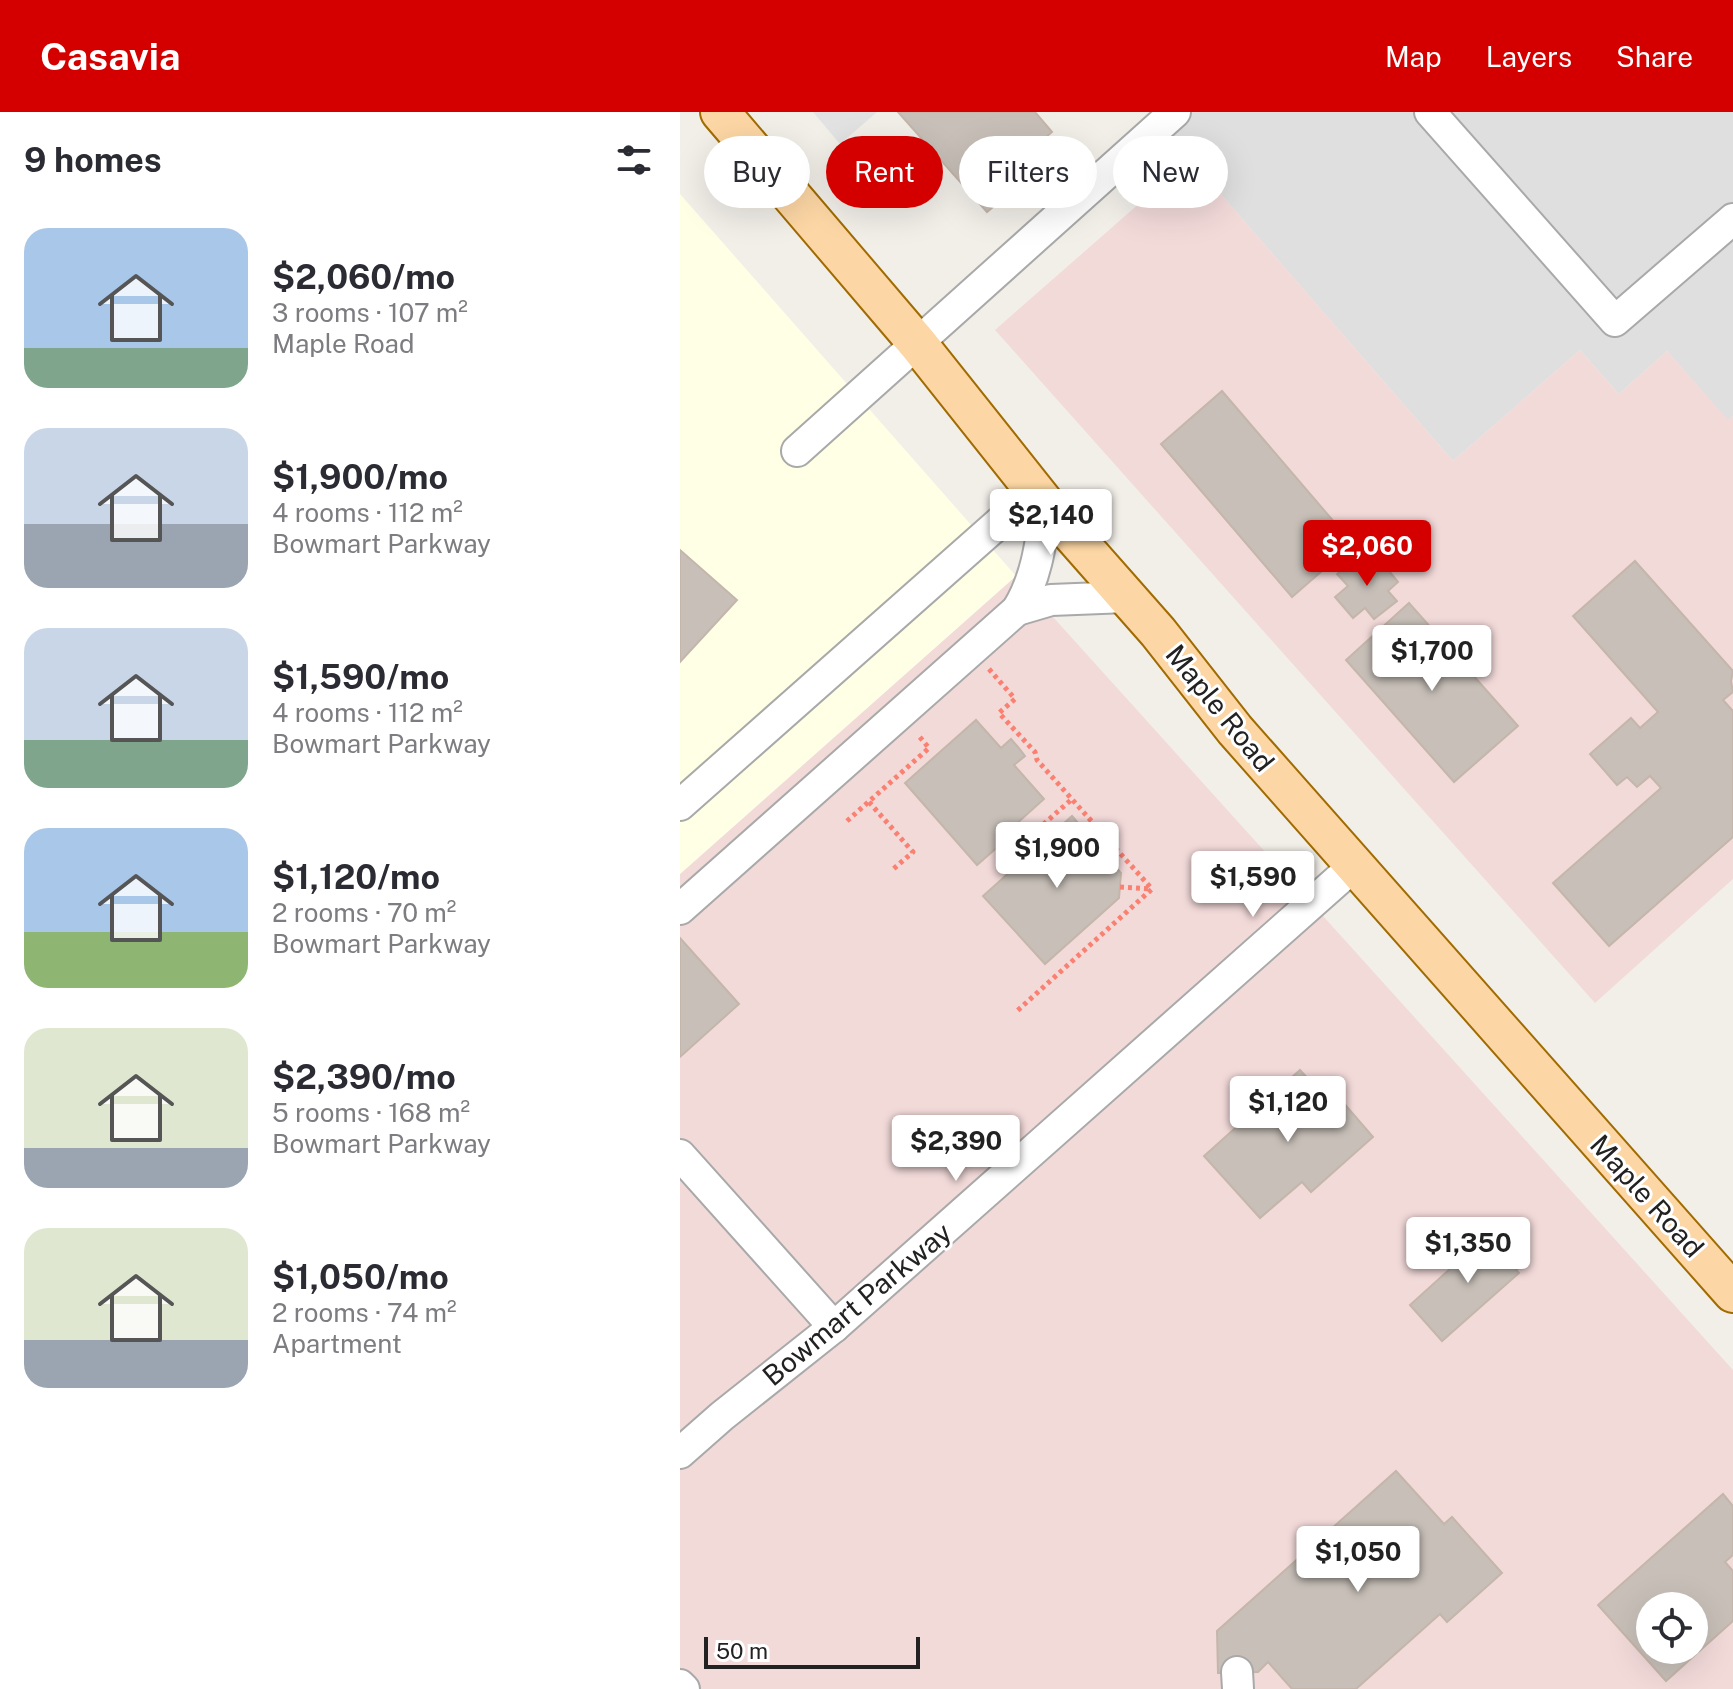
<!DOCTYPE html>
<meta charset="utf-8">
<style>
body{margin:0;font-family:"Public Sans",sans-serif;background:#f7f7f7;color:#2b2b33;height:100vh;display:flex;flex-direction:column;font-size:30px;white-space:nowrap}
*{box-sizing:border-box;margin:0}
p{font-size:26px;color:#7c7c81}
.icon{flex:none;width:44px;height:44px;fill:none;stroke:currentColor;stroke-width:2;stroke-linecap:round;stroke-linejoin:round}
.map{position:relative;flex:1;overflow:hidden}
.details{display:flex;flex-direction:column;background:#fff;width:680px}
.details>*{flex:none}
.banner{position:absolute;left:24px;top:24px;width:760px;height:72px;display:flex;gap:16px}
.controls{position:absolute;left:956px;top:1480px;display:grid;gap:16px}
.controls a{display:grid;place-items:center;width:72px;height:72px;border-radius:50%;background:#fff;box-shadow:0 8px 32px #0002;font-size:40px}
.scale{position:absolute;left:24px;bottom:20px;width:216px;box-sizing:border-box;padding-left:8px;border:4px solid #222;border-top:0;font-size:22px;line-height:28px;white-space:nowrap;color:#222;-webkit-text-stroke:6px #fff;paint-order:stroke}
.price{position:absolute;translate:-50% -68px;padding:0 18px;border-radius:8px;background:#fff;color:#222;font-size:26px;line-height:52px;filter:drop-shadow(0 2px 4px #0008)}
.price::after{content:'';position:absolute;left:50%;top:48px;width:24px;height:18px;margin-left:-12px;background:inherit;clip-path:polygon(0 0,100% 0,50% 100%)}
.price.active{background:#d40000;color:#fff}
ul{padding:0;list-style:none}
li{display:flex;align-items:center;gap:24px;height:200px;padding:0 24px}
li span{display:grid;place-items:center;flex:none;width:224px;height:160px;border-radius:24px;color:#555}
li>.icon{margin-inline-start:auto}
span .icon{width:96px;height:96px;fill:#fffc;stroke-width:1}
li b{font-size:34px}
h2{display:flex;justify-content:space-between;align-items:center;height:96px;padding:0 24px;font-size:34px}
.chip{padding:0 28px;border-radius:36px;background:#fff;box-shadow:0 8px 32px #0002;font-size:28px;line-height:72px}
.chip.active{background:#d40000;color:#fff}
header{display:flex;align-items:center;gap:48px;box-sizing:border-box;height:112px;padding:0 40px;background:#d40000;color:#fff}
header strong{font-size:38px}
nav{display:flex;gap:44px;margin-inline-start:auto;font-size:28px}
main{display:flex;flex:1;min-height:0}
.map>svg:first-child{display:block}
</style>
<header>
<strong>Casavia</strong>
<nav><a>Map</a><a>Layers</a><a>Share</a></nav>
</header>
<main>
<section class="details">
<h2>9 homes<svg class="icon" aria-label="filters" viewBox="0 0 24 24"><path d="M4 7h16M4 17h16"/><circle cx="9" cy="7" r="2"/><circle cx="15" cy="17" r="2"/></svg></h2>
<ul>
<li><span style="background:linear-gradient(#a9c7e8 75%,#7fa58c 0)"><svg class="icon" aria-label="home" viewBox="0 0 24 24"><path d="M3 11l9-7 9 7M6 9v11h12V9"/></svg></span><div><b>$2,060/mo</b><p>3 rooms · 107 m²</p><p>Maple Road</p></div></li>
<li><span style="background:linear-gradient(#c9d6e8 60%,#9aa5b1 0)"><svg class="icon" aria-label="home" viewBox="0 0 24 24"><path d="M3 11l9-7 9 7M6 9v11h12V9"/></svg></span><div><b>$1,900/mo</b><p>4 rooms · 112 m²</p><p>Bowmart Parkway</p></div></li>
<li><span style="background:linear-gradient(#c9d6e8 70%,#7fa58c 0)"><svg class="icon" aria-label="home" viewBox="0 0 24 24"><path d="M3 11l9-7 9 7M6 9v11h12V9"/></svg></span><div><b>$1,590/mo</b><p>4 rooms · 112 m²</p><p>Bowmart Parkway</p></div></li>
<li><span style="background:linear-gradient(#a9c7e8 65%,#8fb573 0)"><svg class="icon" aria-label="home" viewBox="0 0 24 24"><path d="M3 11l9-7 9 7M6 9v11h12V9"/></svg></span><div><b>$1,120/mo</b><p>2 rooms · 70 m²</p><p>Bowmart Parkway</p></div></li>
<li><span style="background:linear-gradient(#dfe7d0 75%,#9aa5b1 0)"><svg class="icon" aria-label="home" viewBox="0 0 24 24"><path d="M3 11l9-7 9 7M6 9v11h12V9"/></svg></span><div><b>$2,390/mo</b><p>5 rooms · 168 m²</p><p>Bowmart Parkway</p></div></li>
<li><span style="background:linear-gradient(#dfe7d0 70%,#9aa5b1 0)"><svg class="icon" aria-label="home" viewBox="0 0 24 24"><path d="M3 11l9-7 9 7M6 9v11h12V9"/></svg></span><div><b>$1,050/mo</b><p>2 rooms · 74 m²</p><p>Apartment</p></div></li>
</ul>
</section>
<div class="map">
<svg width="1053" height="1577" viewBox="0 0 1053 1577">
<rect width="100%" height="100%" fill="#f2efe9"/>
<path fill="#e0dfdf" d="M475,0h578v304l-5,5 -61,-70 -48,43 -39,-44 -127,111 -263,-302z"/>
<g fill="#f2dad9" fill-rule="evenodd">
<path d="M510,47l263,302 127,-111 39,44 48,-43 61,69 5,-4v463l-138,124 -600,-673z"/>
<path d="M336,464l717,794v319h-1053v-815zM970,1494h44v44h-44z"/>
</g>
<path fill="#ffffe5" d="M0,82l336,382 -336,298z"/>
<path fill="#e2e2e2" d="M133,0h64l-37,32z"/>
<g fill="#c7bfb8" stroke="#c4b6ab" stroke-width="2" fill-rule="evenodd">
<path d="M218,0h137l17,20 -31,27 12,14 -46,39z"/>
<path d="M542,279l131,153 -61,53 -131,-153z"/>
<path d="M0,438l57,50 -57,62z"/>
<path d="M680,444l10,12 10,-8 18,22 -10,9 9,10 -23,18 -9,-11 -12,10 -18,-21 13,-11 -11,-12z"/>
<path d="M955,449l98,110 -2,10 2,11 -10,8 10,11v126l-124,109 -56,-63 108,-95 -11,-12 -13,11 -10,-10 -10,8 -27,-31 41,-36 9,10 18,-16 -85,-96z"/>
<path d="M729,491l109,123 -64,56 -108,-122z"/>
<path d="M296,608l25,28 10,-9 7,8 7,9 -11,9 30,34 -38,34 3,4 -32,28 -72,-82z"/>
<path d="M392,704l49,57 -2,25 -74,66 -62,-68z"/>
<path d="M0,826l59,66 -59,53z"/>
<path d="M620,958l20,22 8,-7 45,52 -62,55 -9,-10 -42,36 -56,-62z"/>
<path d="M818,1122l27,29 -9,7 3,3 -77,68 -32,-36 41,-37 -3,-3 18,-16 3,3 18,-15 3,4z"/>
<path d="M716,1359l48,53 8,-7 50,56 -55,49 -7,-8 -84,75h-64l-24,-27 -10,10 -40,1 -1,-42z"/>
<path d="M1043,1382l10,12v49l-8,7 8,9v50l-67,60 -68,-76zM970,1494h44v44h-44z"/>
</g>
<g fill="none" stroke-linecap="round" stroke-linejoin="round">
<g stroke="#a9a9a9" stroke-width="34">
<g id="minor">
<path d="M750,0l185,209 118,-102"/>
<path d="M117,339l378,-339"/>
<path d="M337,498l34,-10 76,-3"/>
<path d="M0,693l355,-314"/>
<path d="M0,797l337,-299c20,-32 24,-68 29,-105"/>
<path d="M0,1043l154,172"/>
<path d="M0,1341l42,-37 112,-89 521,-462"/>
<path d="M557,1560l1,17"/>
<path d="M0,1573l4,4"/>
</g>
</g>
<g stroke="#a06b00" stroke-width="42">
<path id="major" d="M40,0l198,232 128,161 112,127 77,98 498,563"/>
</g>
<g stroke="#fa8072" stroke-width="5" stroke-dasharray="4 4" stroke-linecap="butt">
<path d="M309,557l26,30 -16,14 36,39 2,8 115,129 -135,122"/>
<path d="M189,690l44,50 -22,19"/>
<path d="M167,709l82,-73 -11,-13"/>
<path d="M323,729l9,11 60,-53"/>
<path d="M342,731l9,10"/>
<path d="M440,775l31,2"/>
</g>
<use href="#minor" stroke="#fff" stroke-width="30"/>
<use href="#major" stroke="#fcd6a4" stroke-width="38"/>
</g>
<g text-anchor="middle" stroke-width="6" stroke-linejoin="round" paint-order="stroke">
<g font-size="28" fill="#222" stroke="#fff">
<text transform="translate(540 596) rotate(51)" y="10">Maple Road</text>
<text transform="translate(967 1084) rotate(48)" y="10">Maple Road</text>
<text transform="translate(177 1192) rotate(-40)" y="10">Bowmart Parkway</text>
</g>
</g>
</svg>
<div class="controls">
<a><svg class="icon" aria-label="locate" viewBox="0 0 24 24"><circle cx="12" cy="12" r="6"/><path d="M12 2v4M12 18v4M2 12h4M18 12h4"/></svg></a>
</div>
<div class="scale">50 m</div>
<b class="price" style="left:371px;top:445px">$2,140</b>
<b class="price active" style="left:687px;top:476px">$2,060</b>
<b class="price" style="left:752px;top:581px">$1,700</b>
<b class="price" style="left:377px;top:778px">$1,900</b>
<b class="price" style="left:573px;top:807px">$1,590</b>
<b class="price" style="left:608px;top:1032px">$1,120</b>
<b class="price" style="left:276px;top:1071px">$2,390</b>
<b class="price" style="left:788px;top:1173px">$1,350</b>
<b class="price" style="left:678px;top:1482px">$1,050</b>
<div class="banner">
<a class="chip">Buy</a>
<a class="chip active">Rent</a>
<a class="chip">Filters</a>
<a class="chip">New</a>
</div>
</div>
</main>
